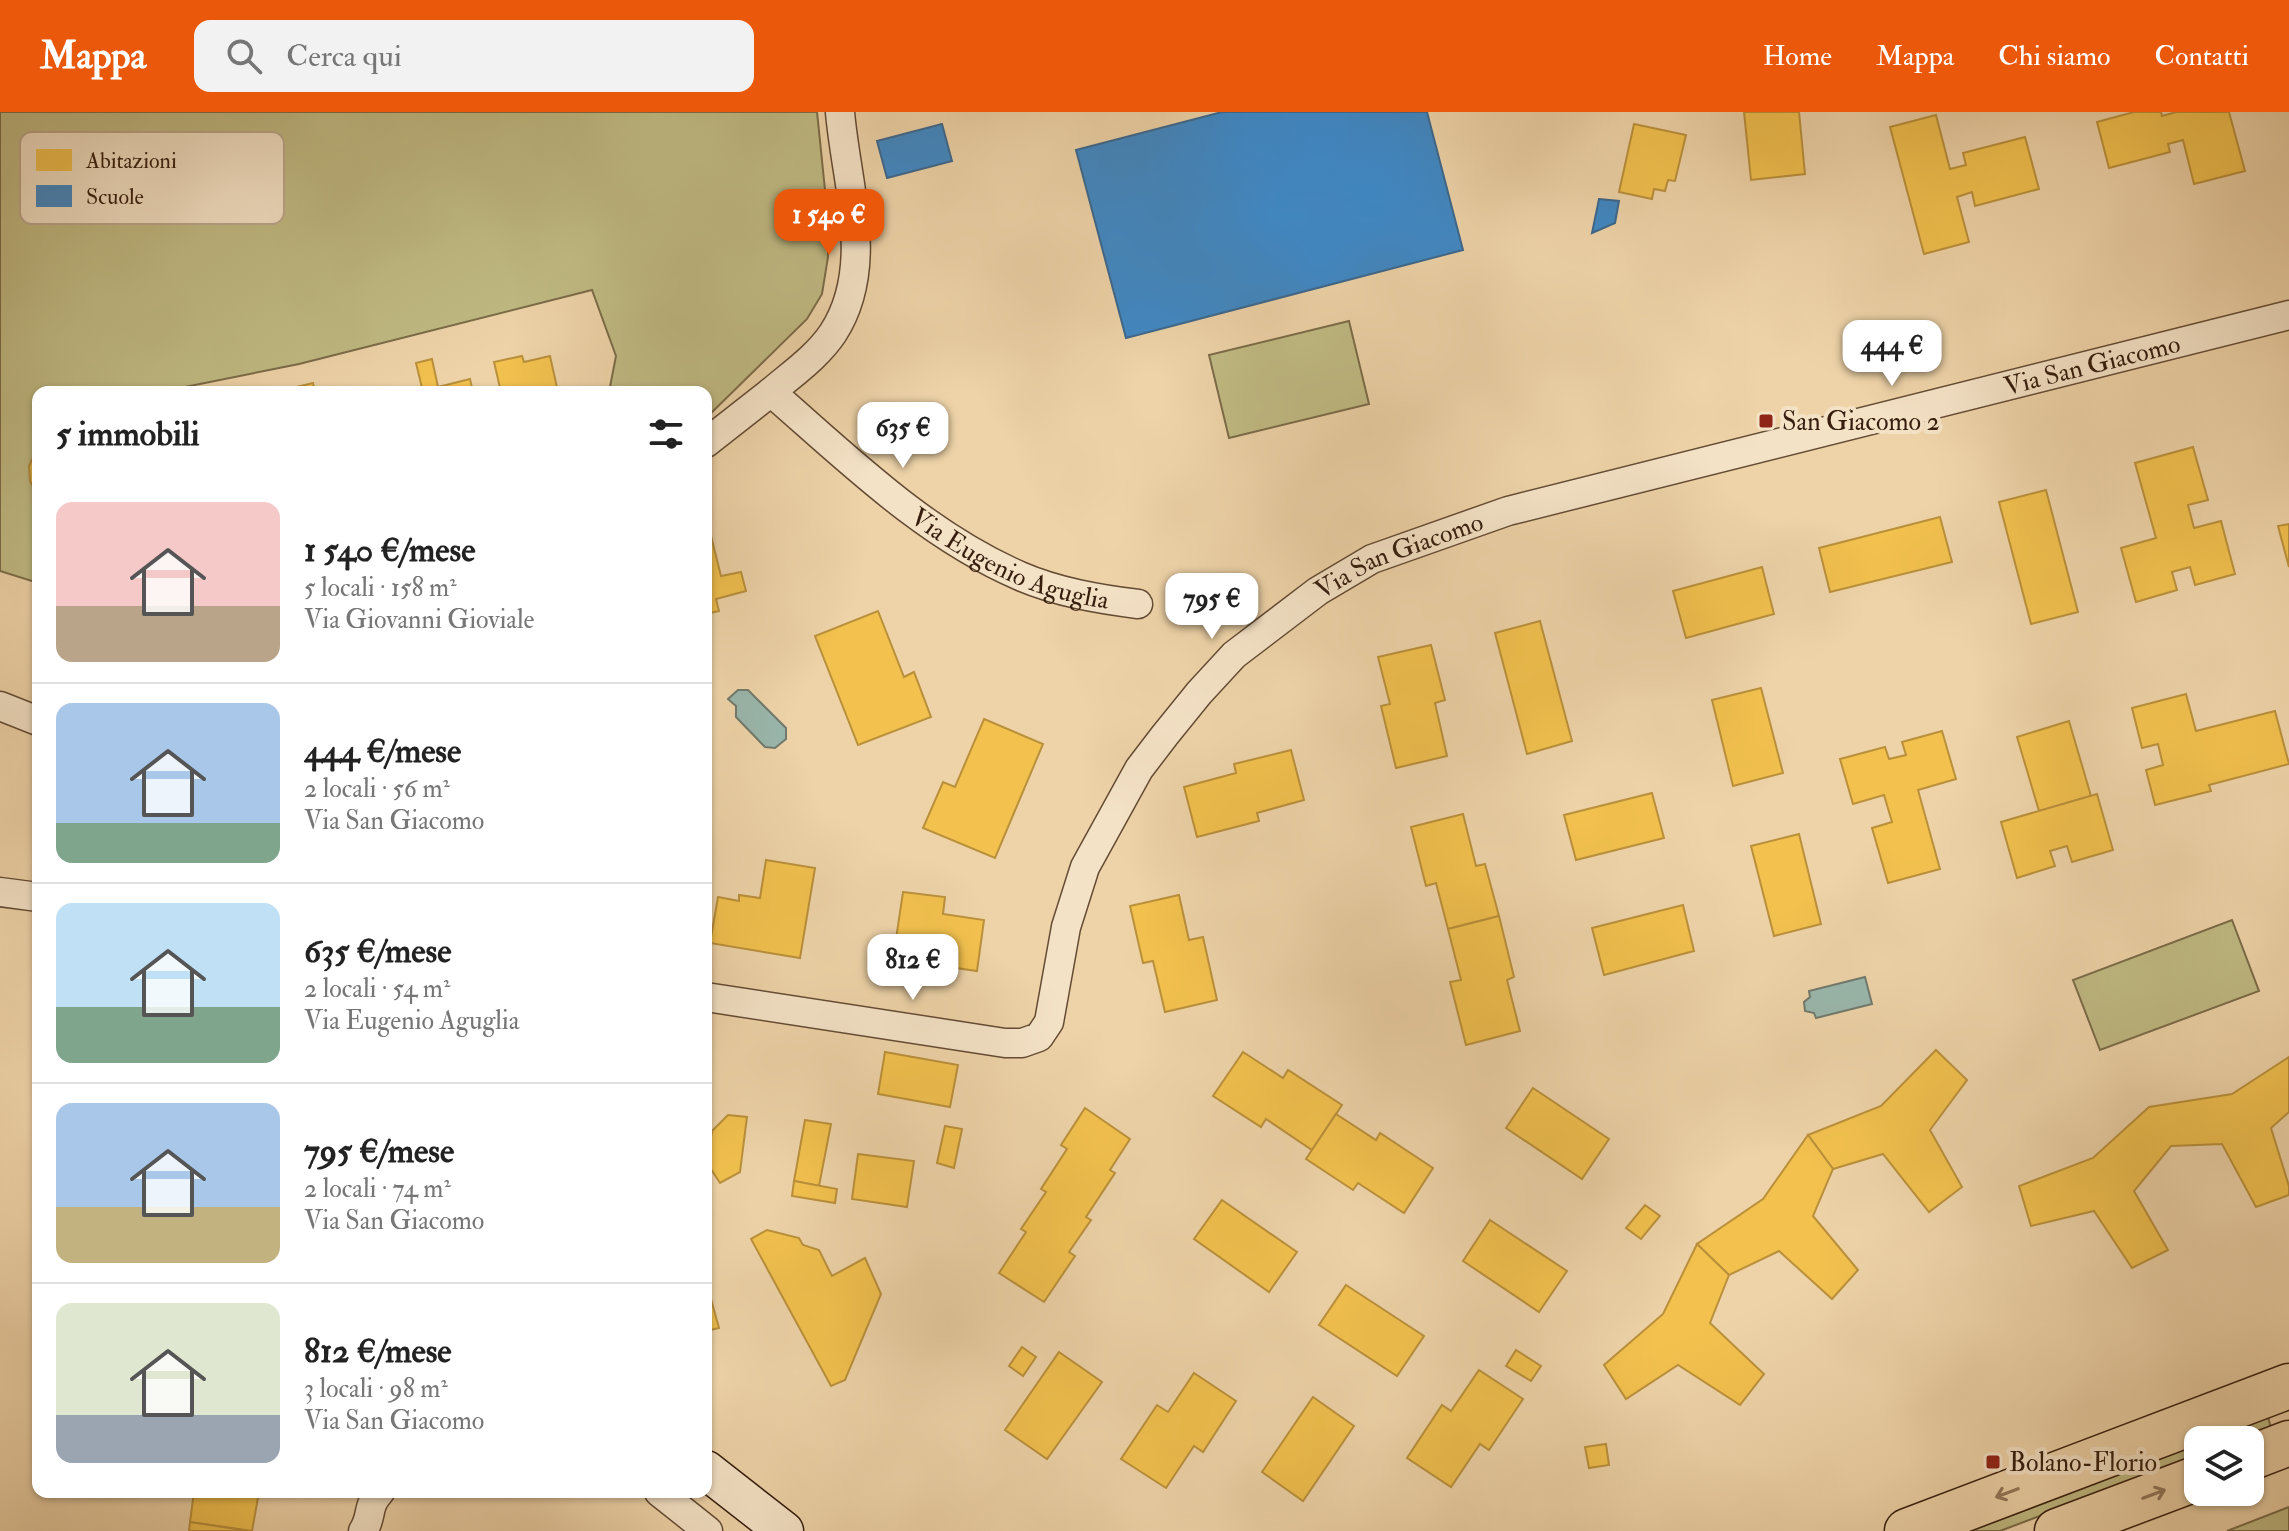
<!DOCTYPE html>
<html lang="it">
<meta charset="utf-8">
<style>
body{margin:0;font-family:"IM FELL Double Pica",serif;background:#f2f2f2;color:#222;height:100vh;display:flex;flex-direction:column;font-size:30px;white-space:nowrap}
*{box-sizing:border-box;margin:0}
p{font-size:26px;color:#767676}
.icon{flex:none;width:44px;height:44px;fill:none;stroke:currentColor;stroke-width:2;stroke-linecap:round;stroke-linejoin:round}
.map{position:relative;flex:1;overflow:hidden}
.sheet{position:absolute;left:32px;top:274px;width:680px;height:1112px;display:flex;flex-direction:column;background:#fff;border-radius:16px;box-shadow:0 2px 6px #0004}
.sheet>*{flex:none}
.tools{position:absolute;left:2184px;top:1314px;display:grid;gap:16px}
.tools a{display:grid;place-items:center;width:80px;height:80px;border-radius:16px;background:#fff;box-shadow:0 2px 6px #0004;font-size:40px}
.price{position:absolute;translate:-50% -68px;padding:0 18px;border-radius:16px;background:#fff;color:#222;font-size:26px;line-height:52px;filter:drop-shadow(0 2px 4px #0008)}
.price::after{content:'';position:absolute;left:50%;top:48px;width:24px;height:18px;margin-left:-12px;background:inherit;clip-path:polygon(0 0,100% 0,50% 100%)}
.price.current{background:#ea580c;color:#fff}
ul{padding:0;list-style:none}
li{display:flex;align-items:center;gap:24px;height:200px;padding:0 24px}
li+li{border-top:2px solid #e0e0e0}
li span{display:grid;place-items:center;flex:none;width:224px;height:160px;border-radius:16px;color:#555}
li>.icon{margin-inline-start:auto}
span .icon{width:96px;height:96px;fill:#fffc;stroke-width:1}
li b{font-size:34px}
h2{display:flex;justify-content:space-between;align-items:center;height:96px;padding:0 24px;font-size:34px}
header{display:flex;align-items:center;gap:48px;box-sizing:border-box;height:112px;padding:0 40px;background:#ea580c;color:#fff}
header strong{font-size:38px}
nav{display:flex;gap:44px;margin-inline-start:auto;font-size:28px}
.search{width:560px;height:72px;background:#f2f2f2;display:flex;align-items:center;gap:20px;box-sizing:border-box;padding:0 28px;border-radius:16px;color:#767676;font-size:30px}
.map>svg:first-child{display:block}
</style>
<header>
<strong>Mappa</strong>
<div class="search"><svg class="icon" aria-label="search" viewBox="0 0 24 24"><circle cx="10" cy="10" r="6"/><path d="M15 15l6 6"/></svg>Cerca qui</div>
<nav><a>Home</a><a>Mappa</a><a>Chi siamo</a><a>Contatti</a></nav>
</header>
<div class="map">
<svg width="2289" height="1419" viewBox="0 0 2289 1419">
<rect width="100%" height="100%" fill="#eed3a8"/>
<filter id="stains"><feTurbulence type="fractalNoise" baseFrequency=".0025" numOctaves="4"/><feColorMatrix values="0 0 0 0 .2 0 0 0 0 .09 0 0 0 0 .02 0 0 0 .5 -.17"/></filter>
<radialGradient id="worn" r=".72"><stop offset=".6" stop-color="#630" stop-opacity="0"/><stop offset="1" stop-color="#630" stop-opacity=".3"/></radialGradient>
<g fill="#c0ba83" stroke="#7b6c48" stroke-width="2">
<path d="M0,0h817l11,107v38l-6,37 -15,25 -101,99v-26h-97l7,-36 -24,-66 -293,74 -139,28h-122v191l-38,-12z"/>
<path d="M1349,209l20,83 -140,34 -20,-83z"/>
<path d="M2232,808l27,71 -159,59 -27,-70z"/>
<path d="M2268,1305l3,11 -30,12h-33z"/>
<path d="M2198,1332v12l-198,75h-30z"/>
<path d="M2289,1395v24h-62z"/>
</g>
<g fill="#99b7ac" stroke="#717a6d" stroke-width="2">
<path d="M738,578h10l38,38v11l-11,9 -10,-1 -29,-30v-11l-8,-7z"/>
<path d="M1865,865l7,27 -56,14 -2,-5 -9,-2 -1,-9 6,-5 -1,-6z"/>
</g>
<g fill="#f2c14e" stroke="#ba903b" stroke-width="2">
<path d="M1744,0h55l6,62 -54,6z"/>
<path d="M2134,0h27l1,4 14,-4h53l16,59 -51,13 -11,-44 -15,4 2,8 -61,16 -12,-46z"/>
<path d="M1936,3l14,54 16,-4 -3,-12 62,-16 14,52 -64,17 -3,-14 -15,5 12,45 -45,12 -34,-127z"/>
<path d="M1634,12l52,11 -11,46 -7,-1 -3,11 -11,-2 -2,10 -33,-7z"/>
<path d="M522,244l2,6 26,-6 8,36h-57l-7,-30z"/>
<path d="M432,247l6,28 32,-8 3,13h-50l-7,-29z"/>
<path d="M313,271l2,9h-39z"/>
<path d="M38,335v50l-8,-16 -1,-15z"/>
<path d="M2193,335l15,53 -20,5 6,23 27,-7 14,53 -40,11 -5,-18 -18,5 5,18 -41,12 -15,-54 35,-10 -21,-75z"/>
<path d="M2046,378l32,122 -47,12 -32,-122z"/>
<path d="M1940,405l12,45 -122,30 -11,-44z"/>
<path d="M707,408l14,56 20,-4 5,19 -30,8 3,12 -13,3z"/>
<path d="M2289,412v43l-11,-41z"/>
<path d="M1762,455l12,47 -88,24 -13,-47z"/>
<path d="M878,499l26,66 10,-5 17,45 -73,28 -43,-109z"/>
<path d="M1540,509l32,120 -45,13 -32,-121z"/>
<path d="M1431,533l14,55 -10,3 12,53 -51,12 -15,-62 9,-2 -12,-47z"/>
<path d="M1761,576l22,85 -50,13 -21,-86z"/>
<path d="M2186,582l10,37 79,-20 14,53 -80,21 2,6 -56,14 -9,-35 17,-5 -5,-21 -16,4 -10,-40z"/>
<path d="M984,607l59,25 -48,114 -72,-30 20,-46 12,5z"/>
<path d="M2069,609l22,75 -52,15 -22,-74z"/>
<path d="M1942,619l14,48 -38,11 22,79 -52,14 -16,-55 20,-6 -8,-27 -31,9 -13,-45 45,-12 4,12 17,-4 -4,-13z"/>
<path d="M1291,638l13,50 -47,13 2,8 -62,16 -13,-50 52,-14 -2,-9z"/>
<path d="M1652,681l12,45 -88,22 -12,-45z"/>
<path d="M2097,682l16,56 -41,12 -5,-16 -17,5 5,15 -38,12 -16,-56z"/>
<path d="M1463,702l13,52 9,-2 14,52 -51,13 -12,-46 -10,3 -15,-59z"/>
<path d="M1799,722l22,90 -47,12 -23,-90z"/>
<path d="M766,748l49,8 -15,90 -90,-15 8,-46 21,4v-6l21,3z"/>
<path d="M903,780l42,5 -2,17 41,6 -7,51 -84,-12z"/>
<path d="M1179,783l10,45 14,-3 14,63 -52,12 -12,-51 -10,2 -13,-57z"/>
<path d="M1683,793l11,46 -90,24 -12,-47z"/>
<path d="M1499,804l15,61 -7,3 13,51 -54,14 -16,-63 11,-2 -13,-51z"/>
<path d="M1936,938l31,30 -37,50 32,57 -33,25 -46,-58 -50,15 -25,-34 73,-29z"/>
<path d="M885,940l73,13 -8,42 -72,-13z"/>
<path d="M1243,940l40,26 5,-8 54,35 -30,45 -46,-31 -5,8 -48,-31z"/>
<path d="M2289,945v55l-18,16 18,58v9l-33,12 -34,-63 -51,2 -37,45 34,59 -36,18 -38,-57 -63,15 -12,-40 74,-28 56,-51 83,-13z"/>
<path d="M1533,976l76,51 -27,40 -76,-51z"/>
<path d="M1085,996l45,31 -20,31 5,3 -29,44 5,3 -22,32 6,4 -31,46 -45,-29 27,-41 -5,-3 25,-37 -5,-3 26,-40 -6,-4z"/>
<path d="M1336,1002l40,26 4,-7 53,35 -29,45 -46,-30 -5,7 -47,-31z"/>
<path d="M728,1003l19,2 -7,55 -20,11 -13,-20 5,-32z"/>
<path d="M805,1008l26,4 -12,62 -25,-5z"/>
<path d="M945,1014l17,3 -8,39 -17,-5z"/>
<path d="M1808,1023l25,34 -20,47 45,54 -26,29 -53,-48 -50,24 -32,-31 66,-45z"/>
<path d="M858,1042l56,7 -7,46 -55,-8z"/>
<path d="M794,1069l43,8 -2,14 -43,-7z"/>
<path d="M1222,1088l75,52 -28,40 -75,-53z"/>
<path d="M1645,1093l15,11 -19,23 -15,-11z"/>
<path d="M1490,1108l77,51 -28,41 -76,-51z"/>
<path d="M767,1118l32,8 4,7 16,5 13,26 33,-18 16,36 -36,86 -14,6 -80,-147z"/>
<path d="M1697,1132l32,31 -19,48 54,51 -24,31 -62,-40 -52,34 -22,-34 59,-51z"/>
<path d="M706,1169l13,47 -13,3z"/>
<path d="M1346,1173l78,51 -27,40 -78,-51z"/>
<path d="M1022,1235l14,10 -13,19 -14,-10z"/>
<path d="M1516,1238l25,16 -10,15 -25,-15z"/>
<path d="M1059,1240l43,30 -55,77 -42,-29z"/>
<path d="M1479,1258l44,29 -34,51 -9,-6 -29,43 -44,-29 35,-53 9,6z"/>
<path d="M1194,1261l42,28 -33,51 -9,-6 -28,42 -45,-29 36,-54 11,7z"/>
<path d="M1313,1285l41,29 -51,75 -41,-29z"/>
<path d="M1606,1332l3,21 -20,3 -4,-21z"/>
<path d="M194,1380h65l-7,39 -62,-9z"/>
<path d="M190,1410l59,9h-60z"/>
</g>
<g fill="#3f88c5" stroke="#3c688e" stroke-width="2">
<path d="M1222,0h205l36,138 -337,88 -50,-188z"/>
<path d="M942,12l10,37 -65,17 -10,-37z"/>
<path d="M1599,87l20,2 -4,22 -23,10z"/>
</g>
<g fill="none" stroke-linecap="round" stroke-linejoin="round">
<g stroke="#644b34" stroke-width="31">
<g id="street">
<path d="M771,280c21,-18 46,-35 62,-59 43,-66 13,-149 7,-221"/>
<path id="s1" d="M706,331l65,-51c77,67 154,143 249,184 37,16 78,23 118,28"/>
<path d="M0,594l38,15"/>
<path d="M0,780l38,5"/>
<path id="s2" d="M706,885l299,46h17l17,-6 10,-15 17,-95 19,-60 54,-98 26,-34 34,-42 35,-38 84,-64 54,-32 136,-48 781,-196"/>
<path d="M659,1380l49,39"/>
<path d="M363,1419c10,-15 3,-24 17,-39"/>
</g>
</g>
<g stroke="#361e0e" stroke-width="41">
<path id="secondary" d="M706,1358l78,61"/>
</g>
<g stroke="#361e0e" stroke-width="47">
<g id="primary">
<path d="M2250,1346l39,-15"/>
<path d="M1907,1419l382,-145"/>
<path d="M2057,1419l141,-53"/>
</g>
</g>
<use href="#street" stroke="#f4e2c6" stroke-width="28"/>
<use href="#secondary" stroke="#f4e2c6" stroke-width="38"/>
<use href="#primary" stroke="#eed3a8" stroke-width="44"/>
</g>
<defs><path id="oneway-shaft" d="M-6 0H5M1.5-3L5.5 0L1.5 3" fill="none" stroke-width="1.6" stroke-linecap="round" stroke-linejoin="round" transform="scale(2)"/></defs>
<g stroke="#92785b">
<use href="#oneway-shaft" transform="translate(2007 1381) rotate(159)"/>
<use href="#oneway-shaft" transform="translate(2154 1382) rotate(-21)"/>
</g>
<g fill="#8f2418" stroke="#f4e2c6" stroke-width="3">
<rect x="1758" y="301" width="16" height="16" rx="4"/>
<rect x="1985" y="1342" width="16" height="16" rx="4"/>
</g>
<g text-anchor="middle" stroke-width="8" stroke-linejoin="round" paint-order="stroke">
<g font-size="26" fill="#361e0e" stroke="#f4e2c6">
<text dy="9" stroke="none"><textPath href="#s2" startOffset="1690">Via San Giacomo</textPath></text>
<text dy="9" stroke="none"><textPath href="#s1" startOffset="378">Via Eugenio Aguglia</textPath></text>
<text dy="9" stroke="none"><textPath href="#s2" startOffset="970">Via San Giacomo</textPath></text>
</g>
<g font-size="26" fill="#361e0e" stroke="#f4e2c6" text-anchor="start">
<text x="1782" y="318">San Giacomo 2</text>
<text x="2009" y="1359">Bolano-Florio</text>
</g>
</g>
<rect x="20" y="20" width="264" height="92" rx="12" fill="#f4e2c6" stroke="#bba78f" stroke-width="2"/>
<rect x="36" y="37" width="36" height="22" fill="#f2c14e"/>
<rect x="36" y="73" width="36" height="22" fill="#3f88c5"/>
<g font-size="22" fill="#361e0e">
<text x="86" y="56">Abitazioni</text>
<text x="86" y="92">Scuole</text>
</g>
<rect width="100%" height="100%" filter="url(#stains)"/>
<rect width="100%" height="100%" fill="url(#worn)"/>
</svg>
<div class="tools">
<a><svg class="icon" aria-label="layers" viewBox="0 0 24 24"><path d="M12 4l9 5-9 5-9-5zM3 14l9 5 9-5"/></svg></a>
</div>
<b class="price current" style="left:829px;top:145px">1 540 €</b>
<b class="price" style="left:1892px;top:276px">444 €</b>
<b class="price" style="left:903px;top:358px">635 €</b>
<b class="price" style="left:1212px;top:529px">795 €</b>
<b class="price" style="left:913px;top:890px">812 €</b>
<section class="sheet">
<h2>5 immobili<svg class="icon" aria-label="filters" viewBox="0 0 24 24"><path d="M4 7h16M4 17h16"/><circle cx="9" cy="7" r="2"/><circle cx="15" cy="17" r="2"/></svg></h2>
<ul>
<li><span style="background:linear-gradient(#f6c9c9 65%,#b9a48a 0)"><svg class="icon" aria-label="home" viewBox="0 0 24 24"><path d="M3 11l9-7 9 7M6 9v11h12V9"/></svg></span><div><b>1 540 €/mese</b><p>5 locali · 158 m²</p><p>Via Giovanni Gioviale</p></div></li>
<li><span style="background:linear-gradient(#a9c7e8 75%,#7fa58c 0)"><svg class="icon" aria-label="home" viewBox="0 0 24 24"><path d="M3 11l9-7 9 7M6 9v11h12V9"/></svg></span><div><b>444 €/mese</b><p>2 locali · 56 m²</p><p>Via San Giacomo</p></div></li>
<li><span style="background:linear-gradient(#bfe0f5 65%,#7fa58c 0)"><svg class="icon" aria-label="home" viewBox="0 0 24 24"><path d="M3 11l9-7 9 7M6 9v11h12V9"/></svg></span><div><b>635 €/mese</b><p>2 locali · 54 m²</p><p>Via Eugenio Aguglia</p></div></li>
<li><span style="background:linear-gradient(#a9c7e8 65%,#c2b280 0)"><svg class="icon" aria-label="home" viewBox="0 0 24 24"><path d="M3 11l9-7 9 7M6 9v11h12V9"/></svg></span><div><b>795 €/mese</b><p>2 locali · 74 m²</p><p>Via San Giacomo</p></div></li>
<li><span style="background:linear-gradient(#dfe7d0 70%,#9aa5b1 0)"><svg class="icon" aria-label="home" viewBox="0 0 24 24"><path d="M3 11l9-7 9 7M6 9v11h12V9"/></svg></span><div><b>812 €/mese</b><p>3 locali · 98 m²</p><p>Via San Giacomo</p></div></li>
</ul>
</section>
</div>
